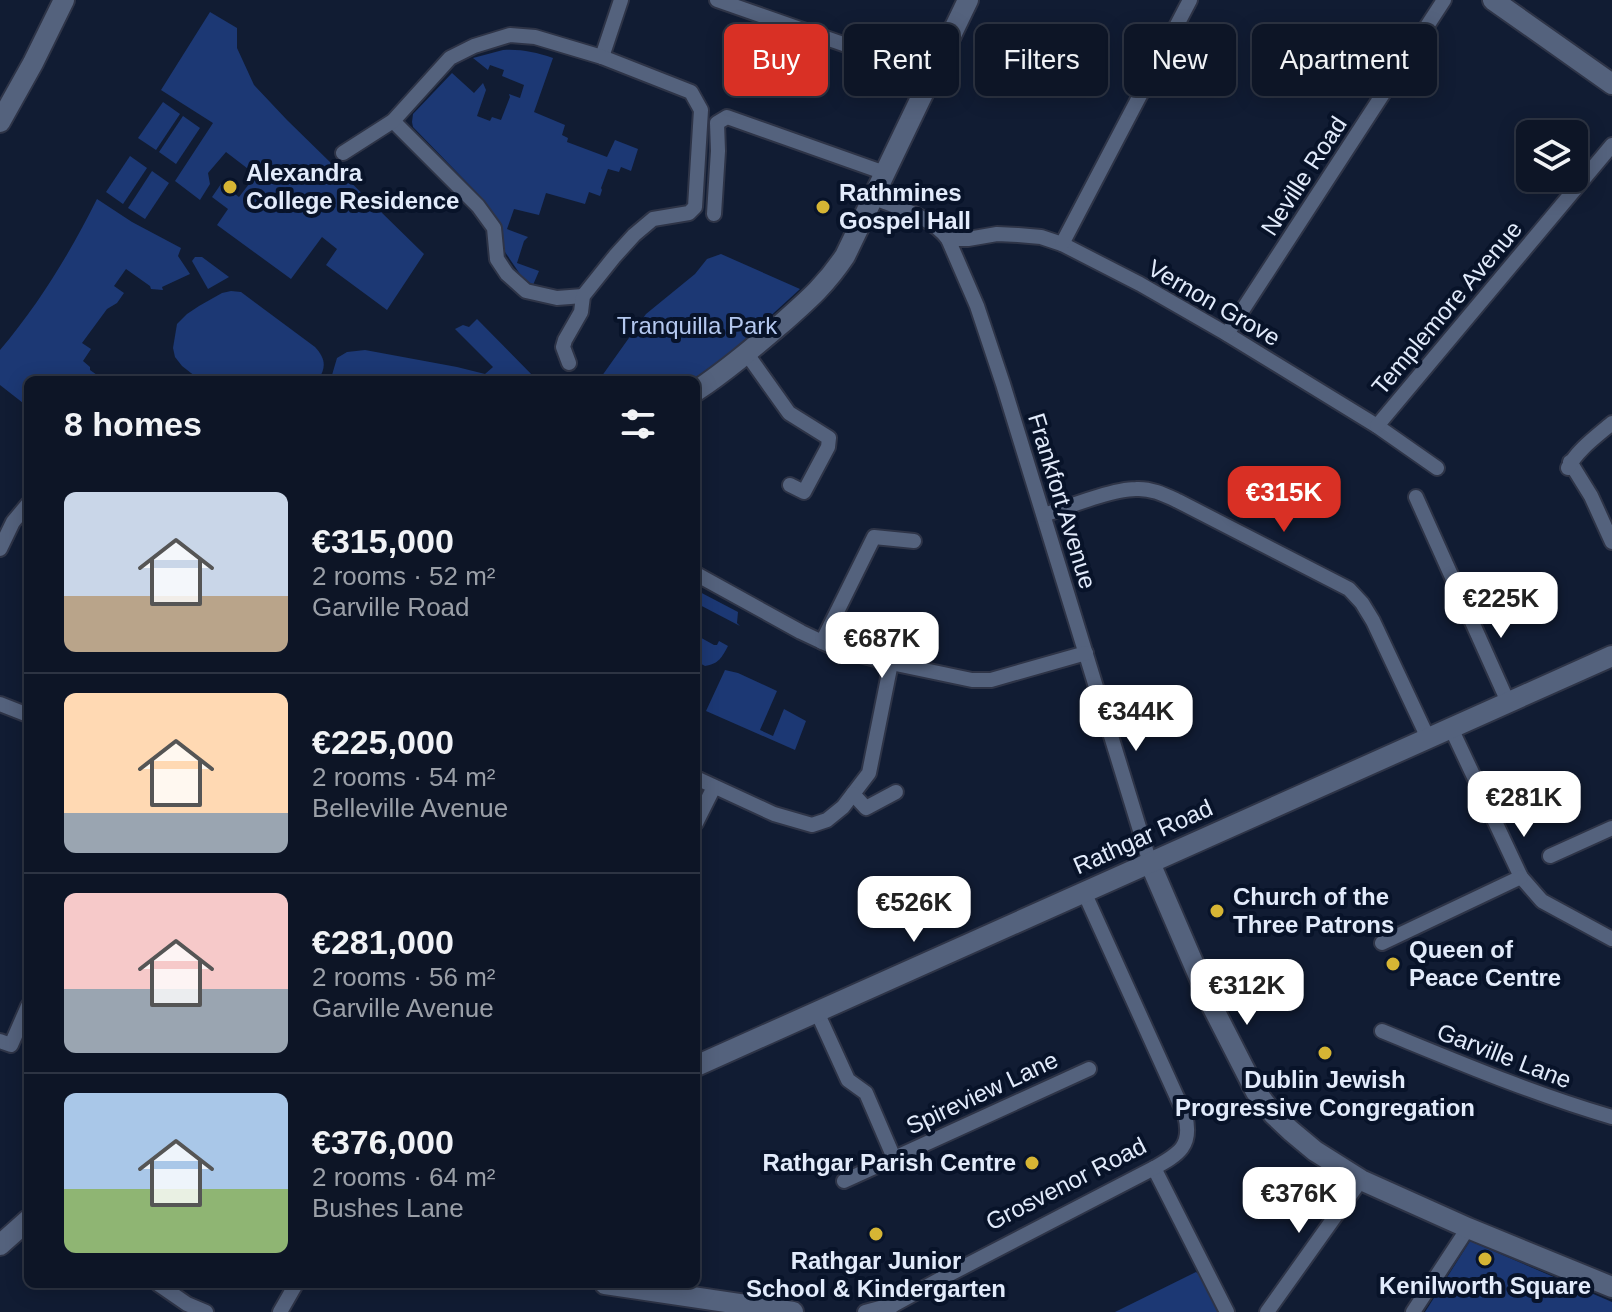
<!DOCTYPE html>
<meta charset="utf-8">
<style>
body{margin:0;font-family:Arial,sans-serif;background:#161e2e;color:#f1f3f6;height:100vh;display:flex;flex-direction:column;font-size:30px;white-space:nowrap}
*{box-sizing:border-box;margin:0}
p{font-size:26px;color:#9a9fa7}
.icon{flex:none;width:44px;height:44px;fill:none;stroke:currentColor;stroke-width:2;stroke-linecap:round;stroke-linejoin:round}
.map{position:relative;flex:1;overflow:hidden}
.details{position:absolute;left:24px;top:376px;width:676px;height:912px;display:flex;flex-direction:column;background:#0d1526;border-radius:12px;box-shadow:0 4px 20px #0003,0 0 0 2px #2d3443}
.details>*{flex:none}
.top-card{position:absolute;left:724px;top:24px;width:760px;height:72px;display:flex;gap:16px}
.tools{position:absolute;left:1516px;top:120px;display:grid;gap:16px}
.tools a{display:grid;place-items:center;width:72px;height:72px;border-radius:12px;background:#0d1526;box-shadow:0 4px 20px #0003,0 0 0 2px #2d3443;font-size:40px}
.price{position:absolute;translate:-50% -68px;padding:0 18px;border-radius:16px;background:#fff;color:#222;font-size:26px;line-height:52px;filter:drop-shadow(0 2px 4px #0008)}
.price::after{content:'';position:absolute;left:50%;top:48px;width:24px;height:18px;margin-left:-12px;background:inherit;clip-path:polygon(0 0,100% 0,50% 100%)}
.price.active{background:#d93025;color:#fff}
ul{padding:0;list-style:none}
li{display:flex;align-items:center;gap:24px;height:200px;padding:0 40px}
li+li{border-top:2px solid #2d3443}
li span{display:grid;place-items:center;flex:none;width:224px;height:160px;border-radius:12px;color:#555}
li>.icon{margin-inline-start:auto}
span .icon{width:96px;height:96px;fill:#fffc;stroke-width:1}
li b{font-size:34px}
h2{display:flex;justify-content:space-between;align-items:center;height:96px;padding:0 40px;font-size:34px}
.tag{padding:0 28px;border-radius:12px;background:#0d1526;box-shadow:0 4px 20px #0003,0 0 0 2px #2d3443;font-size:28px;line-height:72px}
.tag.active{background:#d93025;color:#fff}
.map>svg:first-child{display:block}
</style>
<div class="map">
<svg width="1612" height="1312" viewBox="0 0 1612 1312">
<rect width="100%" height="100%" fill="#111c33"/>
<g fill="#1c3874">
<path d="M210,12l27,16v20l17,37 33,35 137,134 -37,56 -61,-45 11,-16 -15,-12 -31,42 -74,-54 11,-16 -16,-12 9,-13 18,13 17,-22 -30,-23 -18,21 2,11 -10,16 -25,-19 38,-58 -52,-33z"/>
<path d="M503,50c18,-1 32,2 50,8l-19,54 31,13 -3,10 6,3 -1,4 40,15 8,-17 23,9 -7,22 -10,-4 -2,5 -11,-3 -7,19 1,2 -2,6 -11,-4 -4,12 -39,-11 -7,22 -25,-6 -7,20 21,8 -4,4 -7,22 22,8 -6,14 -11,-8 -17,-25 -8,-30 -17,-26 -67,-69 -1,-5 1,-8 39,-41 22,20 9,-10 3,7 -9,26 13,5 2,-4 9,3 9,-23 -1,-3 11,4 4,-13 -22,-9 2,-6 -14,-5 -2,5 -15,-12z"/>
<path d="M163,102l17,12 -24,36 -18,-12z"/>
<path d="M183,116l17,12 -24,36 -17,-12z"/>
<path d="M130,156l17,12 -24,36 -17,-12z"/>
<path d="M152,171l17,12 -24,36 -17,-11z"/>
<path d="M97,199l35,23 49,26 -3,8 12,18 -28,13 1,3 -12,-1 -1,-3 -24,-17 -12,17 10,7 -7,10 -10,6 -25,34 9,6 -8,12 7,6v3l14,10h-76v17l-5,6 -23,-18v-35c39,-46 70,-97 97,-151z"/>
<path d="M721,254l79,35 -69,63 -39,28h-93l47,-66 49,-40 12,-15z"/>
<path d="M195,257h7l27,20 -21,12 -16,-28z"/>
<path d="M231,291l10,1 74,55c10,11 12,20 3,33h-118l-18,-14 -7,-9 -2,-9 4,-24 10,-10 12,-8 23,-13z"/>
<path d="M477,319l60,61h-210l5,-5 5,-17 10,-6 18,-2 92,17 28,7 8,-7 -38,-38 8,-4 6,2z"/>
<path d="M696,590l42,22 -1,11 3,3 -44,-23z"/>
<path d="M696,635l18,10h3l2,-4 9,5c-6,11 -9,18 -23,20l-9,-5z"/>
<path d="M725,670l13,3 39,18 -17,39 13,6 11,-27 22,12 -11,29 -89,-39z"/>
<path d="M1470,1241l142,61v10h-187z"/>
<path d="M1196,1272l10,8 16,32h-107z"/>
</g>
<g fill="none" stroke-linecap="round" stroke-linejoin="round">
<g stroke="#2e3447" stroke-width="18">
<g id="street">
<path d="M717,0l215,75"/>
<path d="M602,57l19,-57"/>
<path d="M393,121l85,85 16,22 3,31 10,15 19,17 31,7 26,-2"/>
<path d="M343,153l50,-32 57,-63 24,-12 36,-11 25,2 67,20 89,35 10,18 -6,97 -6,6 -36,6 -19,16 -19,21 -32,40 -2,16 -16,28 -2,7 6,16"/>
<path d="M873,197c25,11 59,20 75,42l29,67 26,78 147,479"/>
<path d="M714,214l4,-63 -1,-28 10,-6 158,56"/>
<path d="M948,239h20l29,-5 21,1 23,2 21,7 78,40 87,50 150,92 60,42"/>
<path d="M1062,244l128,-244"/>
<path d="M1227,334l217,-334"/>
<path d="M747,354l42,59 40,25 -1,9 -24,45 -14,-7"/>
<path d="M1377,426l235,-281"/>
<path d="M1570,462l21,34 21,46"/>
<path d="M1568,468c9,-18 29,-32 44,-45"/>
<path d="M1416,497l92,205"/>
<path d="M1044,515c23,-8 69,-26 92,-26 15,-1 29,6 42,12l171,88 13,14 11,18 55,117"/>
<path d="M0,549l13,-27 15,-18"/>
<path d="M696,574l105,58 36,17 54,14 81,17h19l95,-27"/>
<path d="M822,642l52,-105 40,4"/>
<path d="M0,704l28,11"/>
<path d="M1451,728l70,149 21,24 70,38"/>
<path d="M696,778l78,36 38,11 15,-5 16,-13 26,-34 22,-110"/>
<path d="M853,794l13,14 30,-16"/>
<path d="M696,823l18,-36"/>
<path d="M1550,856l62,-28"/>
<path d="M1382,943l139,-66"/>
<path d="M817,1012l31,68 18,13 28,65"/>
<path d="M1382,1031c76,31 151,63 230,86"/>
<path d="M0,1041l11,4 17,-39"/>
<path d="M1154,1168l73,144"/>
<path d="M844,1181l245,-112"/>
<path d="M158,1284l29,20 19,8"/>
<path d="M280,1312l16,-28"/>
<path d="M865,1312l26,-7"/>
<path d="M884,1312l11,-8 51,-28 208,-108c25,-14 39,-22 31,-53l-101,-223"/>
<path d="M1267,1312l94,-132"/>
<path d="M1413,1312l55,-84"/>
</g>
</g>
<g stroke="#2e3447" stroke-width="24">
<g id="secondary">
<path d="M1493,0l119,84"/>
<path d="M0,122l33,-59 31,-63"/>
<path d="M696,391c30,-20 57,-43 84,-66 27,-24 45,-39 65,-69l123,-256"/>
<path d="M1150,863l60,139 46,90 17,22 18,17 24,20 46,29 107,48 144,59"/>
<path d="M696,1066l916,-410"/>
<path d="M0,1245l28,-25"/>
<path d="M605,1284l188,28"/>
</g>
</g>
<use href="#street" stroke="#54627d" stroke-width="14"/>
<use href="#secondary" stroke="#54627d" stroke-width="20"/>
</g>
<g fill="#d6b534" stroke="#081329" stroke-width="3">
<circle cx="230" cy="187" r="8"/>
<circle cx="823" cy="207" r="8"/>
<circle cx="1217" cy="911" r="8"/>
<circle cx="1393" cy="964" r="8"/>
<circle cx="1325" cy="1053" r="8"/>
<circle cx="1032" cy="1163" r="8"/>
<circle cx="876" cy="1234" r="8"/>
<circle cx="1485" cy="1259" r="8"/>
</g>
<g text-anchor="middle" stroke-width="8" stroke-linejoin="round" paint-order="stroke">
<g font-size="24" font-weight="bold" fill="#e2ebfb" stroke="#081329" text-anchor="start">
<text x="246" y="181">Alexandra<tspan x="246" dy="28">College Residence</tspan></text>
<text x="839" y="201">Rathmines<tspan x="839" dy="28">Gospel Hall</tspan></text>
<text x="1233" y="905">Church of the<tspan x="1233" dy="28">Three Patrons</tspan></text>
<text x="1409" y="958">Queen of<tspan x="1409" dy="28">Peace Centre</tspan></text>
<text x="1325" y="1088" text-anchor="middle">Dublin Jewish<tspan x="1325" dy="28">Progressive Congregation</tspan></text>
<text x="1016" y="1171" text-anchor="end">Rathgar Parish Centre</text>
<text x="876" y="1269" text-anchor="middle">Rathgar Junior<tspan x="876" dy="28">School &amp; Kindergarten</tspan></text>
<text x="1485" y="1294" text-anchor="middle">Kenilworth Square</text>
</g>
<g font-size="24" fill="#e2ebfb" stroke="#081329">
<text transform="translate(1304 176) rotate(-57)" y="8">Neville Road</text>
<text transform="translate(1214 303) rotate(30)" y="8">Vernon Grove</text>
<text transform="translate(1447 308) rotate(-50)" y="8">Templemore Avenue</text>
<text transform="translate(1062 501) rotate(73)" y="8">Frankfort Avenue</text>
<text transform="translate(1143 837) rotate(-24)" y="8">Rathgar Road</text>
<text transform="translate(1504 1056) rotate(21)" y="8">Garville Lane</text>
<text transform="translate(982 1093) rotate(-25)" y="8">Spireview Lane</text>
<text transform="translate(1066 1184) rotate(-27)" y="8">Grosvenor Road</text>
</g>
<g font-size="24" fill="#b4c8ef" stroke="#081329">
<text x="697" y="334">Tranquilla Park</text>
</g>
</g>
</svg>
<div class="tools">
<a><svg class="icon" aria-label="layers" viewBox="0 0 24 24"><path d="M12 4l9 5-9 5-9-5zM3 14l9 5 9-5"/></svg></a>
</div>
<b class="price active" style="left:1284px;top:534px">€315K</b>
<b class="price" style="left:1501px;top:640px">€225K</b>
<b class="price" style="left:882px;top:680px">€687K</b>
<b class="price" style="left:1136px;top:753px">€344K</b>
<b class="price" style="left:1524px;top:839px">€281K</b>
<b class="price" style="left:914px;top:944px">€526K</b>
<b class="price" style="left:1247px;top:1027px">€312K</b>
<b class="price" style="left:1299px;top:1235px">€376K</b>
<div class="top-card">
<a class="tag active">Buy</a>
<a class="tag">Rent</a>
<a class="tag">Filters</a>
<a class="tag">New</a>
<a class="tag">Apartment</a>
</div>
<section class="details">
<h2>8 homes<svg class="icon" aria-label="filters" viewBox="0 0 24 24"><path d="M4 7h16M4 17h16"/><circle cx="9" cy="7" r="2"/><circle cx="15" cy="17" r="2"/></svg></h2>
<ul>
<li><span style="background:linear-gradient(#c9d6e8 65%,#b9a48a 0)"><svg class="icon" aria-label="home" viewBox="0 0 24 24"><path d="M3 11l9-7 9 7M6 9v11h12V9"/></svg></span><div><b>€315,000</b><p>2 rooms · 52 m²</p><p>Garville Road</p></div></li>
<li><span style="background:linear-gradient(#ffd9b3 75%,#9aa5b1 0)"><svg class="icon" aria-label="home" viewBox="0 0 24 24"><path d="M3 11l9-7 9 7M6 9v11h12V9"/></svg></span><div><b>€225,000</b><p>2 rooms · 54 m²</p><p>Belleville Avenue</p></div></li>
<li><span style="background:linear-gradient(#f6c9c9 60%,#9aa5b1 0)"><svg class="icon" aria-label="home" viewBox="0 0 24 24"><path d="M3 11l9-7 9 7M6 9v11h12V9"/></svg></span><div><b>€281,000</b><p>2 rooms · 56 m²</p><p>Garville Avenue</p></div></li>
<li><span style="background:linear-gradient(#a9c7e8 60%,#8fb573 0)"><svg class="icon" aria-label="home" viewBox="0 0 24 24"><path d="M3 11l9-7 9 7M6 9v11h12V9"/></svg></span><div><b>€376,000</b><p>2 rooms · 64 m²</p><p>Bushes Lane</p></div></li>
</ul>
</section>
</div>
